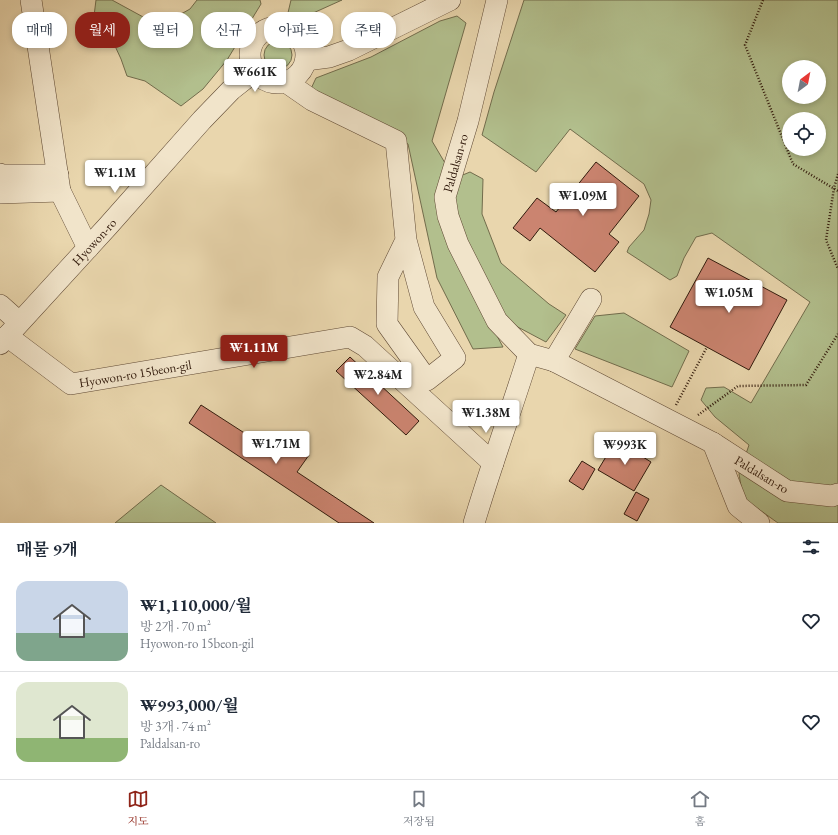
<!DOCTYPE html>
<html lang="ko">
<meta charset="utf-8">
<style>
body{margin:0;font-family:"EB Garamond","Noto Serif KR",serif;background:#f2f2f3;color:#1f2937;height:100vh;display:flex;flex-direction:column;font-size:15px;white-space:nowrap}
*{box-sizing:border-box;margin:0}
p{font-size:13px;color:#747a83}
.icon{flex:none;width:22px;height:22px;fill:none;stroke:currentColor;stroke-width:2;stroke-linecap:round;stroke-linejoin:round}
.map{position:relative;height:523px;overflow:hidden}
.side{display:flex;flex-direction:column;background:#fff;flex:1}
.side>*{flex:none}
.guide{position:absolute;left:12px;top:12px;width:400px;height:36px;display:flex;gap:8px}
.needle{width:26px;rotate:32deg}
.buttons{position:absolute;left:782px;top:60px;display:grid;gap:8px}
.buttons a{display:grid;place-items:center;width:44px;height:44px;border-radius:50%;background:#fff;box-shadow:0 2px 6px #0003;font-size:20px}
.price{position:absolute;translate:-50% -34px;padding:0 9px;border-radius:4px;background:#fff;color:#222;font-size:13px;line-height:26px;filter:drop-shadow(0 1px 2px #0008)}
.price::after{content:'';position:absolute;left:50%;top:24px;width:12px;height:9px;margin-left:-6px;background:inherit;clip-path:polygon(0 0,100% 0,50% 100%)}
.price.active{background:#8f2418;color:#fff}
ul{padding:0;list-style:none}
li{display:flex;align-items:center;gap:12px;height:100px;padding:0 16px}
li+li{border-top:1px solid #e0e1e3}
li span{display:grid;place-items:center;flex:none;width:112px;height:80px;border-radius:12px;color:#555}
li>.icon{margin-inline-start:auto}
span .icon{width:48px;height:48px;fill:#fffc;stroke-width:1}
li b{font-size:17px}
h2{display:flex;justify-content:space-between;align-items:center;height:48px;padding:0 16px;font-size:17px}
.tag{padding:0 14px;border-radius:16px;background:#fff;box-shadow:0 2px 6px #0003;font-size:14px;line-height:36px}
.tag.active{background:#8f2418;color:#fff}
.tab-bar{display:flex;justify-content:space-around;align-items:center;height:56px;border-top:1px solid #e0e1e3;background:#fff;font-size:11px;color:#747a83}
.tab-bar a{display:grid;justify-items:center;gap:2px}
.tab-bar .active{color:#8f2418}
.map>svg:first-child{display:block}
</style>
<div class="map">
<svg width="838" height="523" viewBox="0 0 838 523">
<rect width="100%" height="100%" fill="#e9d6ad"/>
<filter id="stains"><feTurbulence type="fractalNoise" baseFrequency=".005" numOctaves="4"/><feColorMatrix values="0 0 0 0 .2 0 0 0 0 .09 0 0 0 0 .02 0 0 0 .5 -.17"/></filter>
<radialGradient id="worn" r=".72"><stop offset=".6" stop-color="#630" stop-opacity="0"/><stop offset="1" stop-color="#630" stop-opacity=".3"/></radialGradient>
<g fill="#b2bf8d" stroke="#726c4c" fill-rule="evenodd">
<path d="M96,0h16l33,18 27,1 18,-10 7,-9h63l1,4 -34,56 -24,29 -22,17 -36,-25 -18,-5 -6,-17 -12,-26 -16,-9z"/>
<path d="M291,0h51l-51,23 -4,-6z"/>
<path d="M524,0h314v523h-60l-35,-25 -4,-24 10,-29 -34,-28 -14,-17 5,-12 18,-1 27,16 59,-101 -98,-69 -16,4 -12,21 -7,18 -7,4 -43,-28 2,-5 15,-17 5,-16 2,-14 -7,-16 -74,-55 -34,43 -54,-37 12,-43zM789,67h30v30h-30zM789,119h30v30h-30z"/>
<path d="M457,16l9,7 -34,118 13,22 21,115 37,69 -30,2 -36,-71 -29,-134 -99,-51 7,-15 55,-21 69,-36z"/>
<circle cx="278" cy="55" r="14"/>
<path d="M470,172l13,7 -1,35 19,49 48,41 17,11 -20,27 -32,-17 -22,-26 -44,-102 5,-18z"/>
<path d="M624,313l65,38 -17,36 -97,-38 20,-33z"/>
<path d="M161,485l55,38h-101z"/>
</g>
<g fill="#cb8470" stroke="#311a0c">
<path d="M596,162l43,34 -30,38 10,8 -24,30 -55,-44 -10,13 -17,-13 24,-30 19,14z"/>
<path d="M708,258l79,42 -38,70 -79,-43z"/>
<path d="M350,357l69,64 -13,14 -70,-64z"/>
<path d="M201,405l76,49 9,-14 23,15 -12,17 77,51h-35l-150,-100z"/>
<path d="M616,440l35,22 -17,29 -36,-21z"/>
<path d="M582,461l13,8 -12,21 -14,-9z"/>
<path d="M636,492l13,7 -12,22 -13,-7z"/>
</g>
<g fill="none" stroke-linecap="round" stroke-linejoin="round">
<g stroke="#5f4934" stroke-width="22">
<g id="minor">
<path d="M31,0l29,191 28,57"/>
<path d="M497,0l-29,121 -23,76 3,19 10,28 39,77 32,33 25,7 159,82 74,48 45,5 6,-2"/>
<circle cx="278" cy="55" r="28"/>
<path d="M306,60l23,-3 20,-7 101,-50"/>
<path d="M286,82l26,18 84,41 10,99 18,67 31,51 -28,22 -40,-56 1,-47 18,-37"/>
<path d="M0,174l1,1h57"/>
<path d="M0,193l60,-2"/>
<path d="M0,305l19,17"/>
<path id="s1" d="M7,336l64,48 279,-47 15,9 128,117"/>
<path id="s2" d="M0,344l108,-118 94,-106 29,-30 24,-19"/>
<path d="M554,361l37,-62"/>
<path d="M713,443l25,63 21,17"/>
<path d="M474,523c17,-57 37,-112 55,-169"/>
</g>
</g>
<g stroke="#311a0c" stroke-width="2.5" stroke-dasharray="1 2" stroke-linecap="butt">
<path d="M763,0l-18,45 48,119 45,27"/>
<path d="M838,174l-4,14 -8,52 12,29"/>
<path d="M676,405l31,-58"/>
<path d="M698,415l40,-29 68,-1 32,-51"/>
</g>
<use href="#minor" stroke="#f1e4ca" stroke-width="21"/>
</g>
<g text-anchor="middle" stroke-width="3.5" stroke-linejoin="round" paint-order="stroke">
<g font-size="13" fill="#311a0c" stroke="#f1e4ca">
<text transform="translate(455 163) rotate(-74)" y="5">Paldalsan-ro</text>
<text dy="5" stroke="none"><textPath href="#s2" startOffset="139">Hyowon-ro</textPath></text>
<text dy="5" stroke="none"><textPath href="#s1" startOffset="145">Hyowon-ro 15beon-gil</textPath></text>
<text transform="translate(762 474) rotate(31)" y="5">Paldalsan-ro</text>
</g>
</g>
<rect width="100%" height="100%" filter="url(#stains)"/>
<rect width="100%" height="100%" fill="url(#worn)"/>
</svg>
<div class="buttons">
<a><svg class="needle" viewBox="-14 -14 28 28"><path d="M0-13l5 13h-10z" fill="#e53935"/><path d="M0 13l5-13h-10z" fill="#747a83"/></svg></a>
<a><svg class="icon" aria-label="locate" viewBox="0 0 24 24"><circle cx="12" cy="12" r="6"/><path d="M12 2v4M12 18v4M2 12h4M18 12h4"/></svg></a>
</div>
<b class="price" style="left:255px;top:93px">₩661K</b>
<b class="price" style="left:115px;top:194px">₩1.1M</b>
<b class="price" style="left:583px;top:217px">₩1.09M</b>
<b class="price" style="left:729px;top:314px">₩1.05M</b>
<b class="price active" style="left:254px;top:369px">₩1.11M</b>
<b class="price" style="left:378px;top:396px">₩2.84M</b>
<b class="price" style="left:486px;top:434px">₩1.38M</b>
<b class="price" style="left:276px;top:465px">₩1.71M</b>
<b class="price" style="left:625px;top:466px">₩993K</b>
<div class="guide">
<a class="tag">매매</a>
<a class="tag active">월세</a>
<a class="tag">필터</a>
<a class="tag">신규</a>
<a class="tag">아파트</a>
<a class="tag">주택</a>
</div>
</div>
<section class="side">
<h2>매물 9개<svg class="icon" aria-label="filters" viewBox="0 0 24 24"><path d="M4 7h16M4 17h16"/><circle cx="9" cy="7" r="2"/><circle cx="15" cy="17" r="2"/></svg></h2>
<ul>
<li><span style="background:linear-gradient(#c9d6e8 65%,#7fa58c 0)"><svg class="icon" aria-label="home" viewBox="0 0 24 24"><path d="M3 11l9-7 9 7M6 9v11h12V9"/></svg></span><div><b>₩1,110,000/월</b><p>방 2개 · 70 m²</p><p>Hyowon-ro 15beon-gil</p></div><svg class="icon" aria-label="heart" viewBox="0 0 24 24"><path d="M12 20l-8-8c-3-5 5-10 8-4 3-6 11-1 8 4z"/></svg></li>
<li><span style="background:linear-gradient(#dfe7d0 70%,#8fb573 0)"><svg class="icon" aria-label="home" viewBox="0 0 24 24"><path d="M3 11l9-7 9 7M6 9v11h12V9"/></svg></span><div><b>₩993,000/월</b><p>방 3개 · 74 m²</p><p>Paldalsan-ro</p></div><svg class="icon" aria-label="heart" viewBox="0 0 24 24"><path d="M12 20l-8-8c-3-5 5-10 8-4 3-6 11-1 8 4z"/></svg></li>
</ul>
</section>
<nav class="tab-bar">
<a class="active"><svg class="icon" aria-label="map" viewBox="0 0 24 24"><path d="M3 6l6-2 6 2 6-2v14l-6 2-6-2-6 2zM9 4v14M15 6v14"/></svg>지도</a>
<a><svg class="icon" aria-label="saved" viewBox="0 0 24 24"><path d="M7 4h10v16l-5-4-5 4z"/></svg>저장됨</a>
<a><svg class="icon" aria-label="home" viewBox="0 0 24 24"><path d="M3 11l9-7 9 7M6 9v11h12V9"/></svg>홈</a>
</nav>
